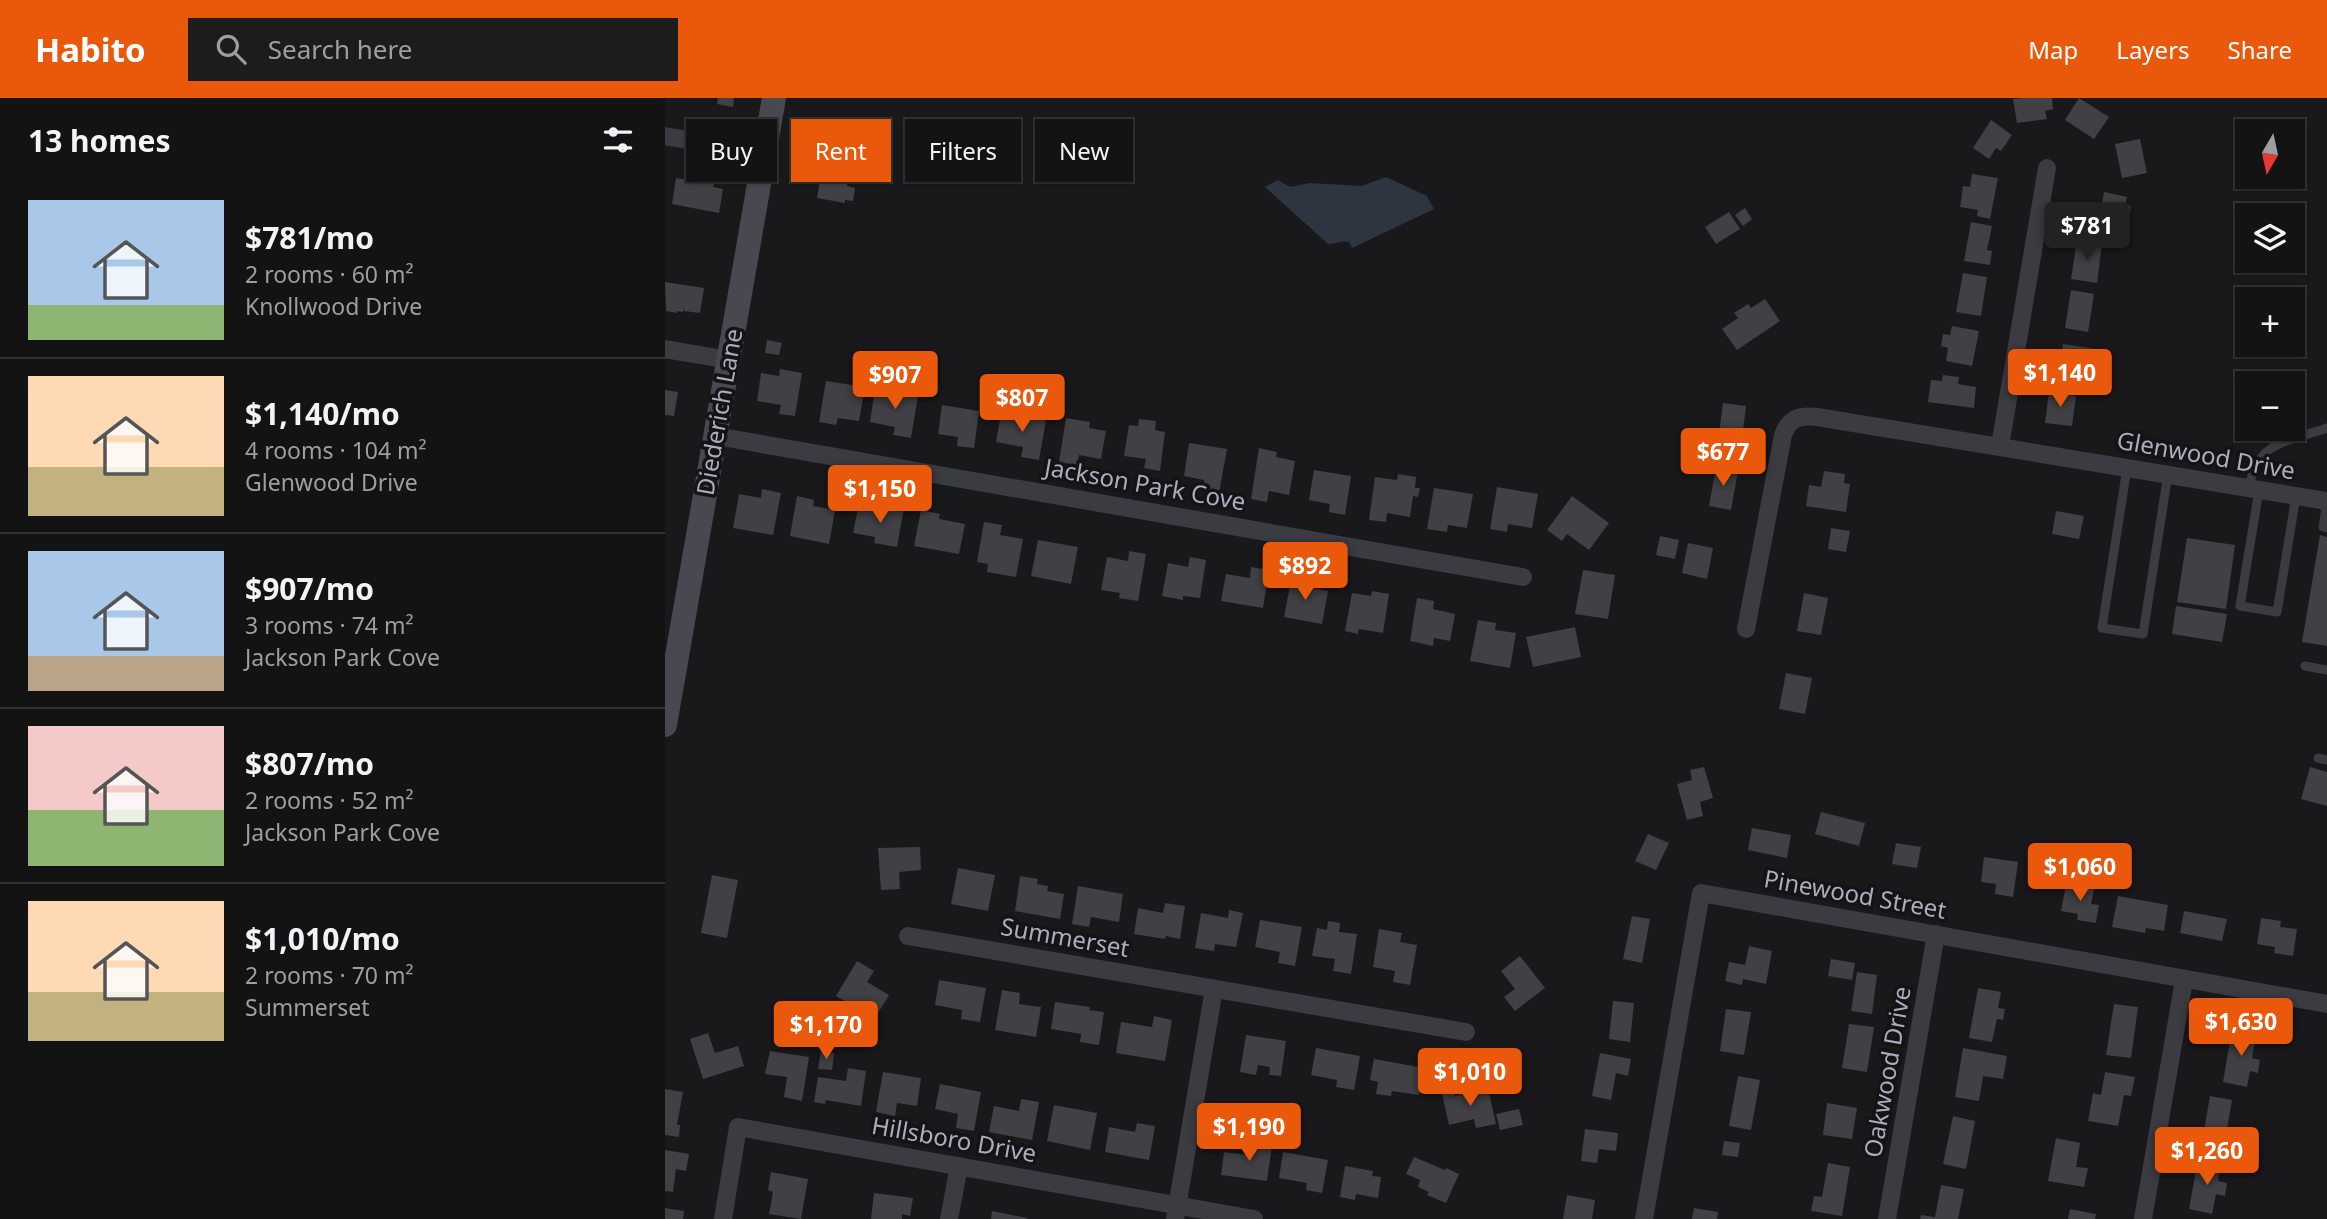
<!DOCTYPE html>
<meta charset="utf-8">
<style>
body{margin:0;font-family:"Noto Sans",sans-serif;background:#1c1c1d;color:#f1f3f6;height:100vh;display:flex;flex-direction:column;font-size:26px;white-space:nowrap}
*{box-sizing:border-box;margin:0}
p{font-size:23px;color:#9d9ea0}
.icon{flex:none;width:38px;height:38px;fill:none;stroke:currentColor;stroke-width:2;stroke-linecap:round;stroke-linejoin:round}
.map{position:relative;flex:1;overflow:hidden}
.side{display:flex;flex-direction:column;background:#131314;width:665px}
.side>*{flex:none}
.guide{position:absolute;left:21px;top:21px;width:665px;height:63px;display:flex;gap:14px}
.needle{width:46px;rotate:189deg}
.fabs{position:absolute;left:1570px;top:21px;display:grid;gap:14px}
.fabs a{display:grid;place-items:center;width:70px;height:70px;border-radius:0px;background:#131314;box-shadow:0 2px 5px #0004,0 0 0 2px #323234;font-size:35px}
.price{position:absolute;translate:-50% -60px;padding:0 16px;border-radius:7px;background:#ea580c;color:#fff;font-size:23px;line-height:46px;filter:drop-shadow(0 2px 4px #0008)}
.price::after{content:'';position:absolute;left:50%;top:42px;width:21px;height:16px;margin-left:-10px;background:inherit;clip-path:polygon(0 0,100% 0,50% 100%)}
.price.on{background:#222;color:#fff}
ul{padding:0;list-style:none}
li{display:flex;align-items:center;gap:21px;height:175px;padding:0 28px}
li+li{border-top:2px solid #323234}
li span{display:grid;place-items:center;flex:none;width:196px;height:140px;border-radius:0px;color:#555}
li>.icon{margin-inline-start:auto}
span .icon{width:84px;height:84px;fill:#fffc;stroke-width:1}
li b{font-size:30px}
h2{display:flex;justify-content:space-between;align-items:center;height:84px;padding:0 28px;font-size:30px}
.tag{padding:0 24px;border-radius:0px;background:#131314;box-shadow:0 2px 5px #0004,0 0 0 2px #323234;font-size:24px;line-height:63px}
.tag.on{background:#ea580c;color:#fff}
header{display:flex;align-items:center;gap:42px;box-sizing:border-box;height:98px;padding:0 35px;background:#ea580c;color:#fff}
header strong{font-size:33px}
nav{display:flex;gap:38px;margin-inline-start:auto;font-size:24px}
.search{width:490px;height:63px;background:#1c1c1d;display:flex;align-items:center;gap:18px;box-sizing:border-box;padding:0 24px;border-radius:0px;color:#9d9ea0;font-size:26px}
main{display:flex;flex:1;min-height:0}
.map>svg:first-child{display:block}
</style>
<header>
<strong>Habito</strong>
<div class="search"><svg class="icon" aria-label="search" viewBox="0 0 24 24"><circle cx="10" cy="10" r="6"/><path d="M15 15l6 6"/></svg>Search here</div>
<nav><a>Map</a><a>Layers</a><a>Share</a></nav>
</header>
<main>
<section class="side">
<h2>13 homes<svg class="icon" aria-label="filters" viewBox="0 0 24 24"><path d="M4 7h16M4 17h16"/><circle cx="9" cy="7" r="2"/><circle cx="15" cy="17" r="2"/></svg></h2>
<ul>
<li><span style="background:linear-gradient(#a9c7e8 75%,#8fb573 0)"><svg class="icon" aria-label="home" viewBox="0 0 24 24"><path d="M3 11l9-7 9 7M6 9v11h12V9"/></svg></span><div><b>$781/mo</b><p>2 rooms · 60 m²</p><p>Knollwood Drive</p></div></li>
<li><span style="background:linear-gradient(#ffd9b3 65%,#c2b280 0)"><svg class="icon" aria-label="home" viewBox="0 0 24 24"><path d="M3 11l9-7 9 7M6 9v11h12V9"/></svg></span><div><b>$1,140/mo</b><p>4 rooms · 104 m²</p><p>Glenwood Drive</p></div></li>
<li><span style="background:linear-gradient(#a9c7e8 75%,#b9a48a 0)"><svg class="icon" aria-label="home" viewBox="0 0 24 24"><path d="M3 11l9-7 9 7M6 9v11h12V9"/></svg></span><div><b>$907/mo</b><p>3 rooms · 74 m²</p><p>Jackson Park Cove</p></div></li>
<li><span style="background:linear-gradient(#f6c9c9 60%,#8fb573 0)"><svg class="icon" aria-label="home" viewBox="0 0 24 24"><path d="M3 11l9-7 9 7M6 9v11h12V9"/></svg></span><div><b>$807/mo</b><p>2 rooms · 52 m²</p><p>Jackson Park Cove</p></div></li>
<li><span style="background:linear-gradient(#ffd9b3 65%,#c2b280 0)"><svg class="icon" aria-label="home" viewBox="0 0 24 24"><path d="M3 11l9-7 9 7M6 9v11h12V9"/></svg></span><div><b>$1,010/mo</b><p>2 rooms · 70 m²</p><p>Summerset</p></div></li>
</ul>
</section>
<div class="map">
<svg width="1662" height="1121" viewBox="0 0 1662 1121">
<rect width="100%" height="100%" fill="#19191b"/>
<path fill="#2e3540" d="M721,79l41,19 7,13 -82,39 -3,-6c-9,-2 -13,2 -21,2l-63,-57 13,-7 12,7 19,-4 53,3z"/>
<g fill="#404045">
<path d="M53,0h16l-1,9 -16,-3z"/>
<path d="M1359,0h28l1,11 -8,2 2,8 -30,4 -4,-24z"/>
<path d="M1414,0l30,19 -15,22 -29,-19z"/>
<path d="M1326,22l21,15 -11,16 -5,-3 -7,11 -16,-11z"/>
<path d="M1475,41l7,34 -25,5 -7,-34z"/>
<path d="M159,54l28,5 -5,29 8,2 -2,13 -8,-1v3l-28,-5z"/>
<path d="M1307,76l26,4 -8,41 -13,-3 1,-6 -18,-3 3,-21 7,1z"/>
<path d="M11,80l16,3 1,2 1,-3 5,1 1,-2 10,2 -1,2 5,1 -1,3 10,2 -4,24 -47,-9z"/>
<path d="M1439,94l23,5 -2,8 6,1 -3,18 -6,-1 -2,11 -23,-4z"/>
<path d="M1080,110l7,11 -9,7 -8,-11z"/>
<path d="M1064,114l11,17 -24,15 -11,-17z"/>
<path d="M1306,124l21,4 -5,24 5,1 -2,14 -26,-4z"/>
<path d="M1419,142l18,3 -5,40 -26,-4 5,-32 7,2z"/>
<path d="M1298,175l24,4 -6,39 -25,-4z"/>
<path d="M0,184l39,6 -4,25 -16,-2 -1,-3v4l-6,-1v2l-11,-2z"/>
<path d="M1406,192l23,4 -6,38 -23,-4z"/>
<path d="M1100,201l15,22 -43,29 -15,-21 16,-11 -4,-5 14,-9 3,4z"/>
<path d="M1287,228l27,5 -7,35 -26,-5 2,-13 -7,-2 2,-12 7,1z"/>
<path d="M102,242l15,3 -3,12 -14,-2z"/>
<path d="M1398,246l33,5 -6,33 -33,-5z"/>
<path d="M115,271l22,4 -7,43 -16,-2 2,-9 -24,-4 4,-28 18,3z"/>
<path d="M1278,277l16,2 -1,7 18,3 -2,21 -46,-6 3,-22 11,1z"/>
<path d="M161,283l39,6 -6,34 -21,-3 -2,7 -17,-3z"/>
<path d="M210,291l43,7 -7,42 -18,-3 2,-8 -25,-5z"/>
<path d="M0,292l13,2 -4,24 -9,-1z"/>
<path d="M1384,294l27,4 -4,30 -27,-3z"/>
<path d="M1058,305l23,3 -5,40 -23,-4z"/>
<path d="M277,307l37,6 -5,37 -17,-2 1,-9 -20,-3z"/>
<path d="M336,316l45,6 -7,40 -18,-3 2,-10 -27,-5z"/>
<path d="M401,320l24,4 -1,6 17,3 -5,28 -22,-4 -2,10 -18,-3z"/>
<path d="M474,321l17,2 -1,9 10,2 -5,39 -16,-3 2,-9 -22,-3 5,-31 9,1z"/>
<path d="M524,345l38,6 -8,44 -16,-3 1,-10 -20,-4z"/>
<path d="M594,350l18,4 -1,5 19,4 -6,34 -20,-4 -2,11 -16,-3z"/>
<path d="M1051,369l22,4 -7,39 -22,-4z"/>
<path d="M649,372l37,6 -6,39 -16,-3 1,-8 -21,-4z"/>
<path d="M1159,373l21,3 -1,9 6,1 -4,28 -40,-6 3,-21 12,2z"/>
<path d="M733,376l18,3 -1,11h5l-2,9 -5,-1 -3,21 -23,-4 -1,9 -17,-2 6,-43 22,3z"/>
<path d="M832,389l41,7 -6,34 -24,-4 -1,8 -17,-3z"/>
<path d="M769,390l39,6 -6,34 -19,-3 -1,7 -20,-3z"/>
<path d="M97,391l19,4 -8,42 -40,-7 6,-34 22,4z"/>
<path d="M132,398l17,4 -1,6 22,4 -6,34 -39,-8z"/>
<path d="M907,398l37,27 -20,27 -22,-16 -5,7 -15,-11z"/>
<path d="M220,406l19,4 -7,39 -23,-4 1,-6 -22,-4 5,-25 25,5z"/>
<path d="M256,412l19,4 -1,5 26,5 -6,30 -45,-8z"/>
<path d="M1391,413l28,5 -5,23 -27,-5z"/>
<path d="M319,424l18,3 -2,10 23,4 -7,38 -29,-5 1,-8 -11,-2z"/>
<path d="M1166,430l19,3 -4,21 -18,-3z"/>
<path d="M1655,437l7,2v109l-25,-4z"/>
<path d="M995,438l19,4 -4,19 -19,-4z"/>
<path d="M1522,440l48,7 -9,64 -49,-7z"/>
<path d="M373,442l40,7 -7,37 -40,-8z"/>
<path d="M1023,445l25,5 -6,31 -25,-6z"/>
<path d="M464,453l17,3 -8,47 -19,-3 1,-5 -19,-3 6,-33 21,4z"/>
<path d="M525,459l16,3 -6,38 -17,-2v4l-21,-4 6,-33 20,4z"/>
<path d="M586,469l18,3 -6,38 -42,-7 5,-27 24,4z"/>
<path d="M918,472l32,5 -7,44 -33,-5z"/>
<path d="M627,477l17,3 -2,9 21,4 -6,33 -38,-7z"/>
<path d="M707,493l17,3 -6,39 -24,-4 -1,5 -13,-3 7,-38 19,3z"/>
<path d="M1139,495l24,5 -7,37 -24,-4z"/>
<path d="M752,500l17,3 -1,8 22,5 -5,27 -16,-3 -1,8 -23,-5z"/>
<path d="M1511,508l51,8 -5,28 -50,-8z"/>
<path d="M813,522l18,3 -1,7 21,3 -6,35 -40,-7z"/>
<path d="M910,529l6,30 -48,10 -7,-30z"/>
<path d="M1121,575l26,5 -7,36 -26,-5z"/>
<path d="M1039,669l9,31 -13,4 3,14 -16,4 -10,-36 15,-4 -2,-10z"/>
<path d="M1645,669l17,5v34l-26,-7z"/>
<path d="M1156,714l44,11 -6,23 -44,-12z"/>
<path d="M1087,730l39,7 -4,23 -39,-8z"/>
<path d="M983,736l21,9 -13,27 -21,-9z"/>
<path d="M1231,745l25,4 -4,21 -25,-4z"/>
<path d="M255,749l1,23 -22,2 1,17 -19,1 -3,-42z"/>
<path d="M1319,759l34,5 -5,35 -18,-3 1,-10 -15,-2z"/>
<path d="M293,770l37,7 -7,36 -37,-7z"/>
<path d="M47,777l26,5 -11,58 -26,-5z"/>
<path d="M355,778l18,3 -1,5 11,2 -1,5 17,3 -4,25 -45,-8z"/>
<path d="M1401,786l28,5 -3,15 8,1 -3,18 -19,-3 1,-6 -17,-3z"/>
<path d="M413,788l45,8 -4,28 -28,-5 -2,10 -17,-3z"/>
<path d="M1453,798l50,9 -4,26 -18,-3 -1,5 -33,-6z"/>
<path d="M500,805l20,3 -5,33 -14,-3 -1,3 -31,-5 4,-26 25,5z"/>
<path d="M564,812l14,3 -7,34 -21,-3 -1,7 -19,-3 6,-35 27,5z"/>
<path d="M1519,813l43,8 -5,22 -42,-8z"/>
<path d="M967,818l18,3 -8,44 -19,-4z"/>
<path d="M1596,820l20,3 -1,6 17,2 -4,27 -19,-3 1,-6 -18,-3z"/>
<path d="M595,822l42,7 -7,39 -17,-3 2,-11 -25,-5z"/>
<path d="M663,823l12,2 -1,9 18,2 -6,40 -18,-3 2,-12 -23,-3 5,-28 10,2z"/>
<path d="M714,831l23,4 -2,9 17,3 -7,40 -17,-3 2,-11 -22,-4z"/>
<path d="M1084,848l23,5 -6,33 -23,-5 -1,6 -17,-4 4,-19 16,3z"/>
<path d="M855,858l25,32 -30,23 -11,-14 11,-8 -14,-18z"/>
<path d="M1166,861l24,4 -3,17 -24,-4z"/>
<path d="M192,863l17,10 -7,11 22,13 -14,23 -39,-22z"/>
<path d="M1192,874l20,3 -5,39 -21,-3z"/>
<path d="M274,882l47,8 -6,34 -19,-3 1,-9 -27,-5z"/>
<path d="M1313,890l23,4 -3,16 7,1 -2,11 -6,-1 -5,23 -23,-4z"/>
<path d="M337,892l18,3 -1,11 22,3 -5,30 -41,-7z"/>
<path d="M948,903l21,2 -4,39 -21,-3z"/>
<path d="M390,904l35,5 -1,3 15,2 -5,33 -19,-3 1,-8 -30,-5z"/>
<path d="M1449,906l24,3 -7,51 -25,-3z"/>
<path d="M1061,911l25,3 -7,43 -24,-4z"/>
<path d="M489,918l18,4 -7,41 -49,-8 5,-31 31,5z"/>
<path d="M1184,926l25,3 -7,45 -25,-4z"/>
<path d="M1567,931l24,4 -4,25 8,2 -2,13 -8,-2 -3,16 -24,-5z"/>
<path d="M43,935l7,20 23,-7 6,20 -41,13 -13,-40z"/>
<path d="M581,937l40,6 -5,35 -12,-1 1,-8 -12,-2 -2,10 -16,-3z"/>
<path d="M651,950l44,8 -6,34 -18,-3 1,-7 -26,-5z"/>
<path d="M1298,950l44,8 -4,23 -20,-3 -4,25 -24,-4z"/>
<path d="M105,953l39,6 -7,44 -18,-4 3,-20 -22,-3z"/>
<path d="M156,953l13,2 -2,17 -14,-1z"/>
<path d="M935,955l31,6 -3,17 -12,-3 -5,27 -19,-4z"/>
<path d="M709,961l50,9 -5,27 -27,-4 -1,5 -15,-2 2,-12 -8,-2z"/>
<path d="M183,970l18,3 -5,35 -35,-6 -1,4 -11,-2 4,-25 28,4z"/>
<path d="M218,974l38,6 -4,28 -20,-3 -2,13 -19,-4z"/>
<path d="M1440,974l30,5 -4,19 -7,-1 -6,31 -30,-5 5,-28 8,2z"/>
<path d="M1073,978l22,4 -9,50 -22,-4z"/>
<path d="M275,986l41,8 -7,39 -18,-3 2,-14 -23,-5z"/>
<path d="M823,990l8,36 -20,4 -2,-9 -25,6 -7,-31 12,-3 1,5z"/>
<path d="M0,991l18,3 -6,33h3l-1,12 -14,-2z"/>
<path d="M1545,998l22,4 -8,46 -22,-4z"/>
<path d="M356,1001l18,3 -7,38 -43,-8 5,-26 25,5z"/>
<path d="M1162,1005l30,5 -5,31 -29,-4z"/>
<path d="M389,1007l43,8 -7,37 -43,-9z"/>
<path d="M854,1011l4,16 -23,5 -4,-16z"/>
<path d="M1288,1018l22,5 -9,48 -23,-5z"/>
<path d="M472,1025l18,3 -6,34 -44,-8 4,-25 26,5z"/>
<path d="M920,1031l33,4 -2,18 -17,-2 -2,14 -16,-2z"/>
<path d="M1391,1040l24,5 -4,24 12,1 -4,19 -36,-6z"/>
<path d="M1059,1043l16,2 -2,14 -16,-2z"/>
<path d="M583,1044l24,4 -5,35 -46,-6 3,-23 22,3z"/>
<path d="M0,1052l24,4 -3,17 -10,-2 -3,23 -8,-1z"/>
<path d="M618,1054l45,8 -6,33 -16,-3 1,-7 -28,-5z"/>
<path d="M749,1059l31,13 1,-2 13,6 -13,29 -19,-8 2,-3 -11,-5 2,-7 -14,-6z"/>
<path d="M1533,1061l23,5 -3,17 9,2 -2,13 -9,-2 -4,20 -23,-5z"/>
<path d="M1163,1065l22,4 -8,49 -31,-5 3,-15 8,1z"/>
<path d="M680,1068l28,5 -1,5 9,1 -3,21 -22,-4 -1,6 -15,-3z"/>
<path d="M106,1074l37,7 -7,40 -32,-5 4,-22 -5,-2z"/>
<path d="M1276,1087l23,4 -6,30h-38l1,-4 14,2z"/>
<path d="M209,1095l39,5 -3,18 -8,-2v5h-31z"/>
<path d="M902,1097l28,5 -3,19h-29z"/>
<path d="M0,1110l19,3 -1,8h-18z"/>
<path d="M1029,1110l24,4 -1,7h-25z"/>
<path d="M1405,1111l26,5 -1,5h-27z"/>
<path d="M327,1113l35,7v1h-36z"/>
</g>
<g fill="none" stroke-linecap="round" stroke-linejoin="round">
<g stroke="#3b3b42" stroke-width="9">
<path d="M1462,370l-25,160 41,6 25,-160"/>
<path d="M1584,390c8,-48 39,-46 78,-60"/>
<path d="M1594,392l-19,116 37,6 19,-116"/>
<path d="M1662,404l-4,25 4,1"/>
<path d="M1640,568l22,4"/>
<path d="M1653,660l9,2"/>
</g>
<g stroke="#3b3b42" stroke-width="18">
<path d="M0,38l98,17"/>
<path d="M0,251l64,11"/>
<path d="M51,338l807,141"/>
<path d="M1335,348l47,-278"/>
<path d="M1081,531l37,-194c6,-17 17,-20 34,-18l510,84"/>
<path d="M243,838l558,96"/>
<path d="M58,1121l15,-92 516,92"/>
<path d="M284,1121l10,-53"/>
<path d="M510,1121l39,-230"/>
<path d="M979,1121l57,-326 626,111"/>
<path d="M1222,1121l49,-285"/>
<path d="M1478,1121l41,-239"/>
</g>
<path stroke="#474850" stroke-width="24" d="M0,627l109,-627"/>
</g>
<g text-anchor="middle" stroke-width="7" stroke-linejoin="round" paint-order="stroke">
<g font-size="24" fill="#aaadbb" stroke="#141316">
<text transform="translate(55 314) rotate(-80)" y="8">Diederich Lane</text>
<text transform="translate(1541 358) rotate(10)" y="8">Glenwood Drive</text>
<text transform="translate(480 387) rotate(10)" y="8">Jackson Park Cove</text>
<text transform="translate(1190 797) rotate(10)" y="8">Pinewood Street</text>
<text transform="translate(400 840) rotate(10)" y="8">Summerset</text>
<text transform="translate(1223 974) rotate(-80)" y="8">Oakwood Drive</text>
<text transform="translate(289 1042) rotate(10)" y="8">Hillsboro Drive</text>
</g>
</g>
</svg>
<div class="fabs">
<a><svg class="needle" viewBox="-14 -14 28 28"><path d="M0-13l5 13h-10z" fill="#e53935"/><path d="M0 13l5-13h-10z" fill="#9d9ea0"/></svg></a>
<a><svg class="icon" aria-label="layers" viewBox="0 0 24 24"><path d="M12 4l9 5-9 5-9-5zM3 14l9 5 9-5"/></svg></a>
<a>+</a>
<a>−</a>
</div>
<b class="price on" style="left:1422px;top:164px">$781</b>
<b class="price" style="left:1395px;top:311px">$1,140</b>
<b class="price" style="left:230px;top:313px">$907</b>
<b class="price" style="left:357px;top:336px">$807</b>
<b class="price" style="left:1058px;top:390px">$677</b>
<b class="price" style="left:215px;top:427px">$1,150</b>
<b class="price" style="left:640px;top:504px">$892</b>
<b class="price" style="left:1415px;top:805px">$1,060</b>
<b class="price" style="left:1576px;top:960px">$1,630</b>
<b class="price" style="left:161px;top:963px">$1,170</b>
<b class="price" style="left:805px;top:1010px">$1,010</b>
<b class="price" style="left:584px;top:1065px">$1,190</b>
<b class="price" style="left:1542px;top:1089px">$1,260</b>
<div class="guide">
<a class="tag">Buy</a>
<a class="tag on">Rent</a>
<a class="tag">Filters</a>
<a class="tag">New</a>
</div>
</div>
</main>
